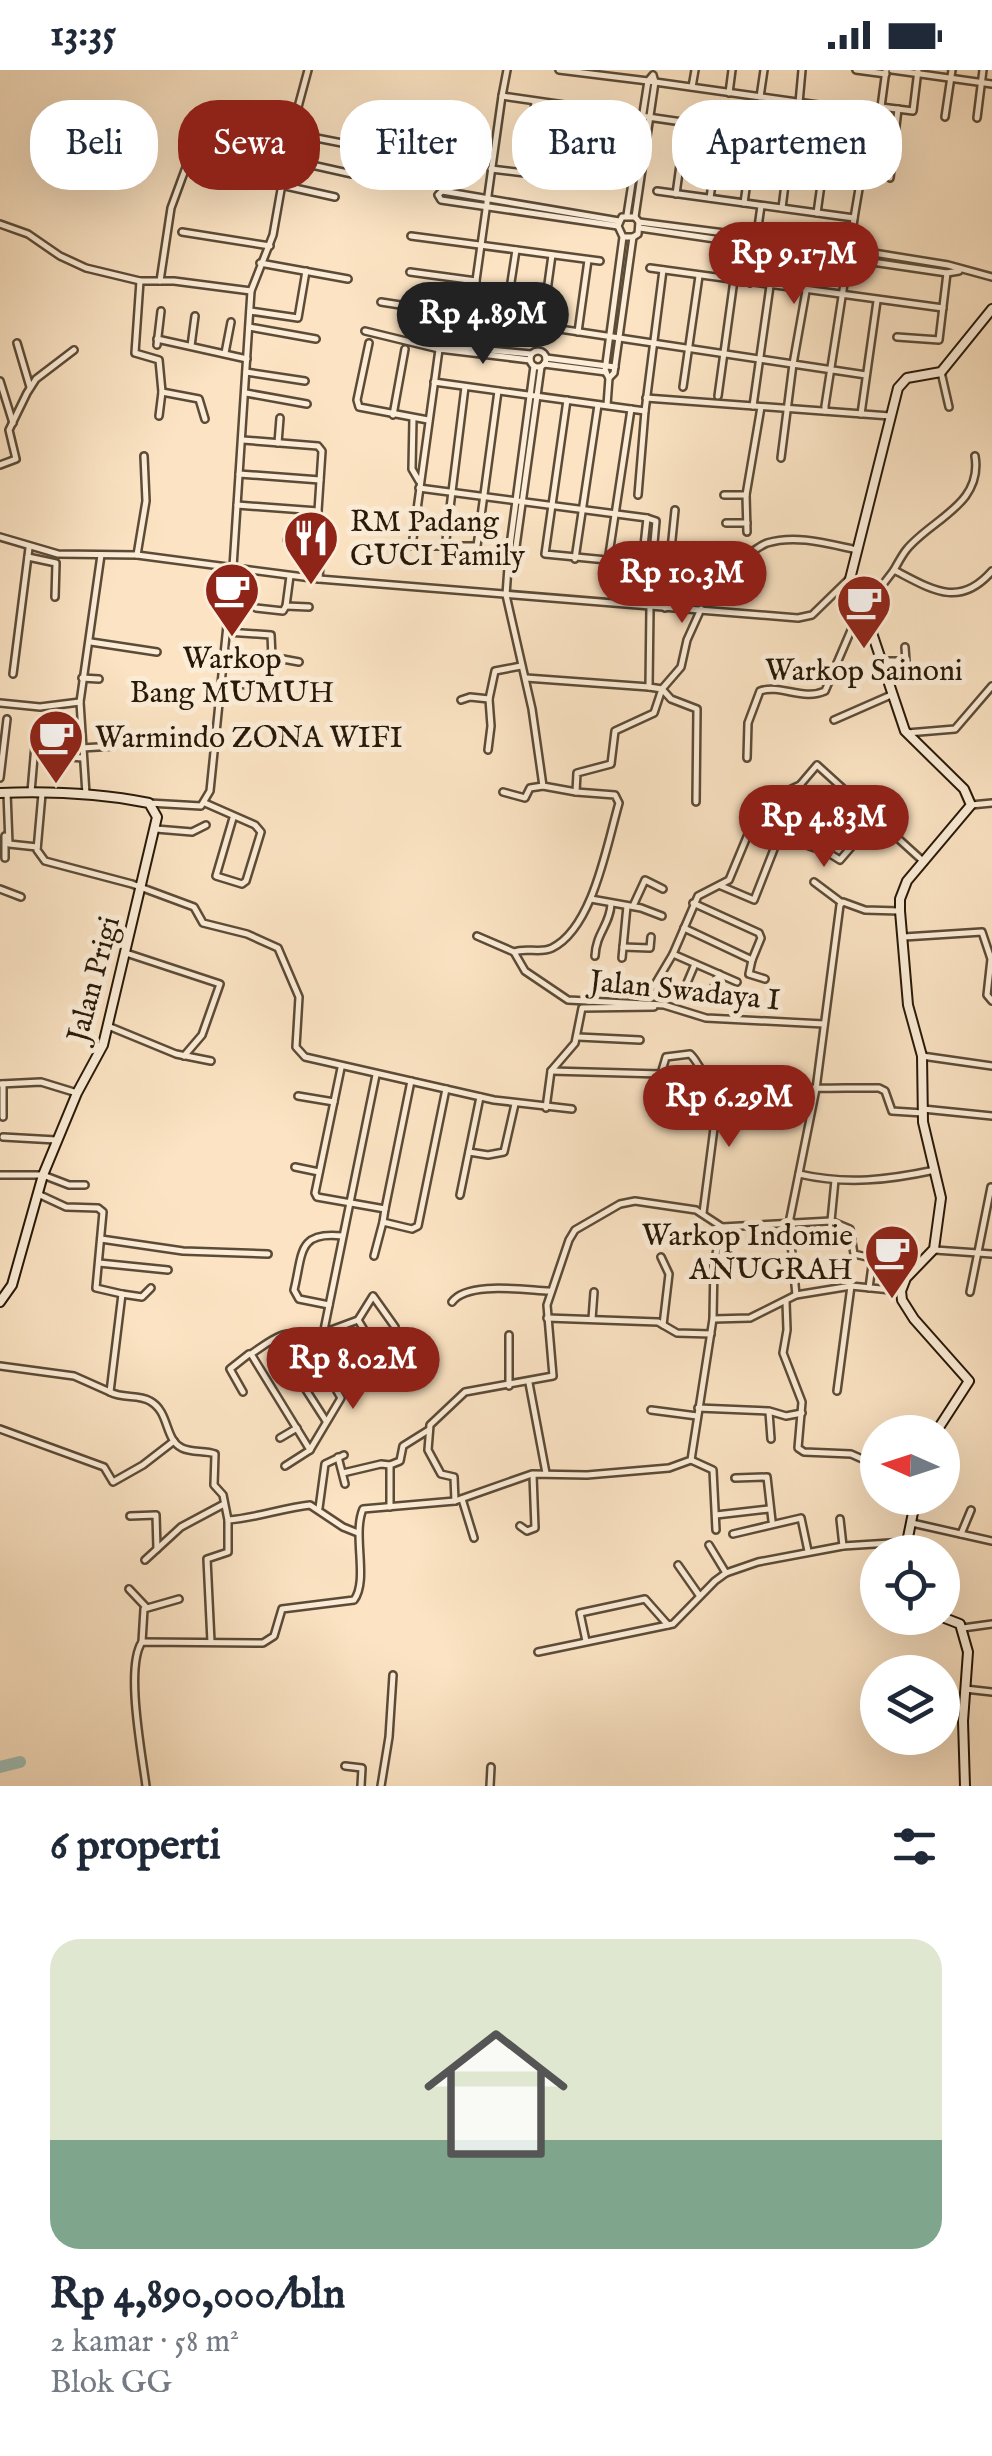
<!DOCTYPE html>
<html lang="id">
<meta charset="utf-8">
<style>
body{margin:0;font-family:"IM FELL English",serif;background:#f2f2f3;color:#1f2937;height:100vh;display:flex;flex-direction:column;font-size:38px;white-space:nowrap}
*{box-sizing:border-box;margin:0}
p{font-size:32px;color:#747a83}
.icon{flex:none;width:55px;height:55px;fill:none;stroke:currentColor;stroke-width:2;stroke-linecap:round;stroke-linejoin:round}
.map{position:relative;height:1716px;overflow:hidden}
.drawer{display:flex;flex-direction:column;background:#fff;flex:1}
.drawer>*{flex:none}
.hud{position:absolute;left:30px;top:30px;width:932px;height:90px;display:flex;gap:20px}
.needle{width:65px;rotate:273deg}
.tools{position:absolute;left:860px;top:1345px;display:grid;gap:20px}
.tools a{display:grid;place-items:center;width:100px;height:100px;border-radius:50%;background:#fff;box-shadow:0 10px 40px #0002;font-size:50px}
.price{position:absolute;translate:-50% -85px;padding:0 22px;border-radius:35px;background:#8f2418;color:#fff;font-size:32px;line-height:65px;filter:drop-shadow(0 2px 5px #0008)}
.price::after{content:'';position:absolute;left:50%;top:60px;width:30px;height:22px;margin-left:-15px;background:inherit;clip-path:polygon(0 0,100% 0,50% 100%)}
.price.active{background:#222;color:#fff}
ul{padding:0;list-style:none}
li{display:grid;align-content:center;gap:20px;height:530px;padding:0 50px}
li+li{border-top:2px solid #e0e1e3}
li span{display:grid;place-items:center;height:310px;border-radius:30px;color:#555}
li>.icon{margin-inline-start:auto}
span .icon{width:180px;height:180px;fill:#fffc;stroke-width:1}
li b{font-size:42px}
h2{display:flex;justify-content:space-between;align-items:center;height:120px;padding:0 50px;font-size:42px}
.pill{padding:0 35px;border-radius:40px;background:#fff;box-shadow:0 10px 40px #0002;font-size:35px;line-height:90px}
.pill.active{background:#8f2418;color:#fff}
.status{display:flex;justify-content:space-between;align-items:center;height:70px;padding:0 50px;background:#fff;direction:ltr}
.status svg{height:28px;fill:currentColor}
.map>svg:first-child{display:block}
</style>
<div class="status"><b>13:35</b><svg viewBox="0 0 49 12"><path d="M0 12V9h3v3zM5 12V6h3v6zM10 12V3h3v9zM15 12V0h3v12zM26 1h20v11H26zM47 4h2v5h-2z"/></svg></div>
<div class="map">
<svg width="992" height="1716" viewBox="0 0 992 1716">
<rect width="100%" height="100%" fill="#fbe3c3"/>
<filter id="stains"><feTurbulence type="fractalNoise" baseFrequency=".002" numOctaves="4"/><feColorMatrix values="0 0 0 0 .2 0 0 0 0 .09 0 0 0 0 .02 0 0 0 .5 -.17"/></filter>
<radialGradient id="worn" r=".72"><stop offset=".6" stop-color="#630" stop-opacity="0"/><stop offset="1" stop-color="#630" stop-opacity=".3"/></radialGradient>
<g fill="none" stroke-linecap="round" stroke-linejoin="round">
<path stroke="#9fbeb6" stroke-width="12" d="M0,1697l20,-5"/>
<g stroke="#5c4b37" stroke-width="10">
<g id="street">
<path d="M559,0l89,11 5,-6 2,7"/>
<path d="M856,0l30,4"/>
<path d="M892,0l100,14"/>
<path d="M648,11l227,32 6,-6 5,-37"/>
<path d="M692,17l3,-17"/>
<path d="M729,23l3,-23"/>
<path d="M502,26l5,-26"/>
<path d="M760,27l4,-27"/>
<path d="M799,33l3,-33"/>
<path d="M881,37l32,4 5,-41"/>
<path d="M945,47l7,-47"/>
<path d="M977,48l6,-48"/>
<path d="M291,63l56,11"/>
<path d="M285,89l67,15"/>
<path d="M491,99l107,13 10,-71"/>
<path d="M526,103l9,-71"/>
<path d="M563,108l9,-71"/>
<path d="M890,108l8,-69"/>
<path d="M281,115l54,12"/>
<path d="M657,121l197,27"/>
<path d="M676,124l10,-72"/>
<path d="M710,128l10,-71"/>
<path d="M744,133l10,-71"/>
<path d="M782,138l9,-71"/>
<path d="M817,143l10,-71"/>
<path d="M627,145l21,-134"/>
<path d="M635,147l20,-135"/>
<path d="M639,152l210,27 99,16 44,12"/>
<path d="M0,154l28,10 32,22 26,12 54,13h34l77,10"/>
<path d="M618,156l-177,-26 -3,-5 4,-4 177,30"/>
<path d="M640,158l307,45 12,-2"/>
<path d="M182,162l88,14"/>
<path d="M411,166l189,25"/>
<path d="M260,193l88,16"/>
<path d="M650,198l293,40"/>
<path d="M410,202l66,9"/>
<path d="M140,211l-5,72 24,7 3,32 -3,24"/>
<path d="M160,211l11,-73 18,-49"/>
<path d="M750,213l11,-77"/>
<path d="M381,232l90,14"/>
<path d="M250,241l48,7 8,-47"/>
<path d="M444,243l-32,233h65l21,-155"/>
<path d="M505,251l11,-71"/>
<path d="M249,257l67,12"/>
<path d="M542,257l10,-72"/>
<path d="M365,261l74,18 91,11"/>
<path d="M578,262l10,-72"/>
<path d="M897,267l42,3 8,-67"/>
<path d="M157,269l90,20"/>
<path d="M17,273l13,44"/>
<path d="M369,273l-12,57 2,7 69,13"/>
<path d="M157,275l4,-34"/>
<path d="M437,275l94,9"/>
<path d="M191,276l4,-30"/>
<circle cx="538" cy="289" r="8"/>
<path d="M225,283l6,-31"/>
<path d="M546,288l69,9"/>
<path d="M544,294l62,8"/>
<path d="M534,296l-25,187 -3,42 26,114 11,77 33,6 1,-19 34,-9 4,-33 39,-18 8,-24"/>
<path d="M246,302l59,9"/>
<path d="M941,302l8,35"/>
<path d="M609,308l5,-5 19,-136"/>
<path d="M0,311l13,42"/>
<path d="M434,312l211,29 18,-141"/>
<path d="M683,317l16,-111"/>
<path d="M162,322l37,7 6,20"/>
<path d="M246,323l61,11"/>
<path d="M718,326l16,-116"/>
<path d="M646,328l244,18"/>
<path d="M567,330l-22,154 123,12"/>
<path d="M607,335l2,-27 -4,-7 18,-134 -5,-11 4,-9h13l4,5 -1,12 -5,3h-10"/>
<path d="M753,336l17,-120"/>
<path d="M825,341v-5c9,-60 19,-120 28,-180 3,-25 11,-54 9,-78l-360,-52 -31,220c132,19 264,39 395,59"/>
<path d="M861,344l16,-113"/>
<path d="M393,345l12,-66"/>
<path d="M413,348l-1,51 7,12"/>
<path d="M243,370l75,6 4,5 -6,90 -29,-1"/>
<path d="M278,373l2,-25"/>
<path d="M781,388l12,-94 13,-73"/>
<path d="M0,395l16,-6 -7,-29 18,-37 9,-14 38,-29"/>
<path d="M239,404l81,6"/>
<path d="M419,418l228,30 -5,46"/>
<path d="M638,425l7,-84"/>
<path d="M724,425h22"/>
<path d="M237,435l81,6"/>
<path d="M647,448l9,3 -4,44"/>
<path d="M726,453h21"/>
<path d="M747,462l-1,-37 15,-88"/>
<path d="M0,467l58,17 79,1 182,24 479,39 14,-3 38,-37"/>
<path d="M315,472l6,8 -2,29"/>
<path d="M445,478l20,-161"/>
<path d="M137,485l9,-54 -2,-45"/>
<path d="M28,487l28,6 -1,34"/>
<path d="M738,487c13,-1 18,-10 29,-14 29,-9 62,1 90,7"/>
<path d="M575,489l23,-154"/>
<path d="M510,490l5,-6 26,-187"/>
<path d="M608,491l23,-152"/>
<path d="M894,500c4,-7 8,-15 13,-21 25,-30 76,-45 68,-93"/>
<path d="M290,506l-4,30 23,1"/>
<path d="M650,537l-1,80 13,2 19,-22 6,-27 14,-31"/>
<path d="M256,538l27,3 3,-5"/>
<path d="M665,538l10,-98"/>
<path d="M227,562l44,3 1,22 27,5"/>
<path d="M91,572l66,10"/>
<path d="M883,591h23l-1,-14"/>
<path d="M13,604l16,-126"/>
<path d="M82,608l17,1"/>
<path d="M526,608l123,9"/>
<path d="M222,612l41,5"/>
<path d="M662,619l9,10 26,10 -1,93"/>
<path d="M461,630l9,-3 19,2"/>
<path d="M0,633l40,4 40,-5"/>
<path d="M834,650l57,-25"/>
<path d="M907,663l48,-4 37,-43"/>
<path d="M82,678l32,-2"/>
<path d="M488,680l3,-24 -2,-27 6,-28 26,-5"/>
<path d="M43,685l40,3"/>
<path d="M747,688l1,-35 12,-32c21,-7 43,10 65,0l30,-70 39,-51c37,19 65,39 98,1"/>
<path d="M0,708l7,-59"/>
<path d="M800,715l57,56"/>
<path d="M31,722l5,-58"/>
<path d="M503,722l22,6 5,-10 13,-2"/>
<path d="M576,722l39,3 4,8c-12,41 -26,125 -67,145 -12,6 -26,-1 -38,4l11,19 43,29 96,5 42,13 118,6"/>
<path d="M7,723l2,51 28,3"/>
<path d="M42,724l-5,56 8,11 87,23 62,23 9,16 44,11 31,14 21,49 -3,50 9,10 189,43 78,9"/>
<path d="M86,724l-6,-92 21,-147"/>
<path d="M772,726l55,56 13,8 36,-42"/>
<path d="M149,733l52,3 9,-15 23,-224 18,-276 22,-56 18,-102 17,-63"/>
<path d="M205,733l50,22 6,7 -15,49 -4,3 -26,-8 17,-58"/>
<path d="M971,735l21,-2"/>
<path d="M156,759l36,3 14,-7"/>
<path d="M5,766v22"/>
<path d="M780,766l44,15"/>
<path d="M814,812l28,21"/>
<path d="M721,816l33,14 35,-89"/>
<path d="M0,819l21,8"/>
<path d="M591,829l50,9 21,8"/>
<path d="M693,833l66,30 2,5 -9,22"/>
<path d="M633,836l12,-26 18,9"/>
<path d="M684,858l68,32 -3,14 16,5"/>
<path d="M477,866l37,16"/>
<path d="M904,867l78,-5 9,27 -4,36 5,6"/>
<path d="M623,877l27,1 1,-11"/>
<path d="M126,883l94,31 -18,51 -18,21"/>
<path d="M673,884l64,28"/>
<path d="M595,886c1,-23 15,-31 16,-52"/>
<path d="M622,888l5,-52"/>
<path d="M654,916l19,-32 25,-58 31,-16 32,-77 39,-18 17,-20 107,97"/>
<path d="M711,924l8,-20"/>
<path d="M681,927l14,-33"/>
<path d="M108,956l68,28 35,7"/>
<path d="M578,967l62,3"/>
<path d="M922,986l70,10"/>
<path d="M341,998l-26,125 2,4 68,12 26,-128"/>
<path d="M551,1001l110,3 5,-17 24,-3c8,7 9,17 19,23 28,16 134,10 170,11l6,3 7,20 31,2"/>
<path d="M661,1005l10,30"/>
<path d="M0,1014l41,-2 36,11"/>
<path d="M685,1024l1,-14 16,-6"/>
<path d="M298,1026l36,6"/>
<path d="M546,1038l5,-37 24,-28 7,-35 72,-1"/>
<path d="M923,1039l69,7"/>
<path d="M3,1047v-33"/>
<path d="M3,1067l53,3"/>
<path d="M469,1082l19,3 16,-3 11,-48"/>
<path d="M295,1097l24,5"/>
<path d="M799,1104c48,11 89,6 136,-4"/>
<path d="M0,1105h43l26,10h16"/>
<path d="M38,1124l28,13 32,1 5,4 -7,76 26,6 -12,98c13,7 28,2 40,9 20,11 14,38 32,47 10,5 23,2 33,6l-1,31 9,10 5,25c29,-2 54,-12 82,-15l33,22 15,6"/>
<path d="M460,1125l20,-98"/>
<path d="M385,1139l-2,13 29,7 6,-3 28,-137"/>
<path d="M703,1143l17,-131"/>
<path d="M831,1151l4,-41"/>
<path d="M101,1169l82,12 85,3"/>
<path d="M935,1180l57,4"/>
<path d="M374,1186l9,-34"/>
<path d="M661,1187l8,17 -6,51"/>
<path d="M99,1193l69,7"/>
<path d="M869,1218l4,-30"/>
<path d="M970,1222l21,-105"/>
<path d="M122,1224l20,3 9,-9"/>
<path d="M796,1225l-7,-72 27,-134 24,-184 3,-3 22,8 34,1"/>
<path d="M452,1232c15,-21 72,-12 97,-11"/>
<path d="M786,1232l1,28 -4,23 19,49 -4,46 6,4 47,2 27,12"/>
<path d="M329,1235l-30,-6 -5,-9c9,-36 3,-59 48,-54"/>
<path d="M547,1248l111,4 19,11 34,1"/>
<path d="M592,1249l2,-27"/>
<path d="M713,1249l37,-1 46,-23 55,-9 50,5"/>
<path d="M358,1250l24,39"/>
<path d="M324,1260l52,-255"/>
<path d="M333,1260l26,43"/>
<path d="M274,1270l52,81"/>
<path d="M0,1296l74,10 36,16"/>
<path d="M529,1313l17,90"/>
<path d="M509,1316v-51"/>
<path d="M837,1321l14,-105"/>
<path d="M243,1322l-13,-23 19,-15"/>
<path d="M698,1338l71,3 17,5 16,-3"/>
<path d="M651,1340l46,6"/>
<path d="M769,1342l2,27"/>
<path d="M0,1359l104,38 9,15 30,-17 31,-24"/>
<path d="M280,1368l17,-10"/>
<path d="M310,1380l-59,-96c17,-11 37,-30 56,-15l51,-19 15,-24 22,31"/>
<path d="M338,1387l7,27"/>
<path d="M691,1390l22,10 3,60"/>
<path d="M285,1396l25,-16 31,-52 -33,-58"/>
<path d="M343,1403l38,-9 9,1"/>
<path d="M735,1408l32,-1 5,44"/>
<path d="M462,1429l12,39"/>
<path d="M455,1431l-1,-24 -13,-3 -13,-24 2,-25 35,-33 88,-16 -6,-71 22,-65 6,-10 45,-26 15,-3 61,9 26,17 109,-6 19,8 4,25 43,10 13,10"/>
<path d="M390,1437v-42l10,-4 3,-15 24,-15"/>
<path d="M319,1438l6,-44 19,-9"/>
<path d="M716,1445l53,-6"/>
<path d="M130,1446l26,-1 1,34"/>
<path d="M840,1449l3,27"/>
<path d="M912,1453l80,18"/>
<path d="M520,1456l7,5 8,-3 -2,-53"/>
<path d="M733,1464l68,-16 7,33"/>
<path d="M961,1464l10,-24"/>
<path d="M709,1475l17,28"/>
<path d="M145,1490l36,-33 43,-23"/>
<path d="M678,1495l21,30"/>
<path d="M129,1519l17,18"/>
<path d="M963,1558l29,-4"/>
<path d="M586,1571l-6,-28 65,-14 23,26"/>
<path d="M142,1572l2,-33 35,-10"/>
<path d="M211,1572l-4,-83 21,-7v-31"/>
<path d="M538,1582l135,-28 42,-43 11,-8 32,-11 85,-16 63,-4"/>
<path d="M965,1619l27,3"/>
<path d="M345,1696l17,2 -1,18"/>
<path d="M146,1716c-4,-32 -21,-119 -4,-144l121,1 11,-7 8,-27 72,-9c15,-20 -2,-65 9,-91l92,-8 77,-27 55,1 82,-7 22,-8 22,-141 1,-56 8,-36"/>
<path d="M381,1716l8,-49 4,-62"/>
<path d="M490,1716l1,-19"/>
</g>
</g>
<g stroke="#271808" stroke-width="12">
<g id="secondary">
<path d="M0,723c50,-2 99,0 149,10l8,14 -54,228 -26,48 -34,82 -31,110 -12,17"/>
<path d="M936,1362l33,-51 -55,-62 -12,-19 -1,-9 5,-13 28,-29 7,-51 -18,-76 -1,-66 -14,-51 -8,-94v-12l7,-18 64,-76 -7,-16 -59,-58 -35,-104 -22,-40 50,-199 9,-10 34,-6 51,-63"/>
<path d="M905,1482l11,-54"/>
<path d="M942,1547l18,7 8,28 -5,69 2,65"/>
</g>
</g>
<use href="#street" stroke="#fcedd8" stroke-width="5"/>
<use href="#secondary" stroke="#fcedd8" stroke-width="8"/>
</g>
<defs>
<g id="restaurant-pin" transform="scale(2.875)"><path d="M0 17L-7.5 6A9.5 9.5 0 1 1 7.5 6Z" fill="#8f2418" stroke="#fcedd8"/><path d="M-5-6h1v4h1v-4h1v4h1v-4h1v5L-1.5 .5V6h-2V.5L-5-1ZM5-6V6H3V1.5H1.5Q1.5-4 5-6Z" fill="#fff"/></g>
<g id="cafe-pin" transform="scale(2.875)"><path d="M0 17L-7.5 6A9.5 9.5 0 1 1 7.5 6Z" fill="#8f2418" stroke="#fcedd8"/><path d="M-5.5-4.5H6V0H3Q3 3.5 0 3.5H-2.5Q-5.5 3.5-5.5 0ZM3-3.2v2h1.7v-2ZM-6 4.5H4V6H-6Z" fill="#fff"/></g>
</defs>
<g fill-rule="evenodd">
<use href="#restaurant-pin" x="311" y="468"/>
<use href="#cafe-pin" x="232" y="520"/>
<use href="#cafe-pin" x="864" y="532"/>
<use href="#cafe-pin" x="56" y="667"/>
<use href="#cafe-pin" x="892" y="1182"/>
</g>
<g text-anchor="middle" stroke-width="10" stroke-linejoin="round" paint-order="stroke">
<g font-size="30" fill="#271808" stroke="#fcedd8" text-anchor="start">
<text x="350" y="461">RM Padang<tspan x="350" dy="34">GUCI Family</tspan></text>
<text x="232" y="598" text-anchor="middle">Warkop<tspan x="232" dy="34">Bang MUMUH</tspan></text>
<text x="864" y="610" text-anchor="middle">Warkop Sainoni</text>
<text x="95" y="677">Warmindo ZONA WIFI</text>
<text x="853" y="1175" text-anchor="end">Warkop Indomie<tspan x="853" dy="34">ANUGRAH</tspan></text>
</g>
<g font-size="30" fill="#271808" stroke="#fcedd8">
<text transform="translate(93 909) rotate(-75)" y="10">Jalan Prigi</text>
<text transform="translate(685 920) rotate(6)" y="10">Jalan Swadaya I</text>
</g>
</g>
<rect width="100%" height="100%" filter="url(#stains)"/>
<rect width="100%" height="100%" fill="url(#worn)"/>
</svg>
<div class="tools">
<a><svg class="needle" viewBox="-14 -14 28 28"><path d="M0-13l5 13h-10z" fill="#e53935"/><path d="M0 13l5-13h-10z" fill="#747a83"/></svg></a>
<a><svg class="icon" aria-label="locate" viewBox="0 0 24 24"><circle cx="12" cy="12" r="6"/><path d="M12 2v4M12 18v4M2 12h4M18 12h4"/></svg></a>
<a><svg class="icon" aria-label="layers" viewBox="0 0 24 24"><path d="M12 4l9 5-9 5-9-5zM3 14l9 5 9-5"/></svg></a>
</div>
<b class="price" style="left:794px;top:237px">Rp 9.17M</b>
<b class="price active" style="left:483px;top:297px">Rp 4.89M</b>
<b class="price" style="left:682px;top:556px">Rp 10.3M</b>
<b class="price" style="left:824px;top:800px">Rp 4.83M</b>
<b class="price" style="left:729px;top:1080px">Rp 6.29M</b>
<b class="price" style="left:353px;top:1342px">Rp 8.02M</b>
<div class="hud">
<a class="pill">Beli</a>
<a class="pill active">Sewa</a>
<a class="pill">Filter</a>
<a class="pill">Baru</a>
<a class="pill">Apartemen</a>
</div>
</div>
<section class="drawer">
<h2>6 properti<svg class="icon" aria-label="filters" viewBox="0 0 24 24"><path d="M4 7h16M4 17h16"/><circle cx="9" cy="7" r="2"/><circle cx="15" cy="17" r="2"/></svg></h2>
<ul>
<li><span style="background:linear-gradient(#dfe7d0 65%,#7fa58c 0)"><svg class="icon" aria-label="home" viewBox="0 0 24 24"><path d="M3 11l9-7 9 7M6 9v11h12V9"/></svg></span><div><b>Rp 4,890,000/bln</b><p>2 kamar · 58 m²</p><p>Blok GG</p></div></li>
</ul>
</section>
